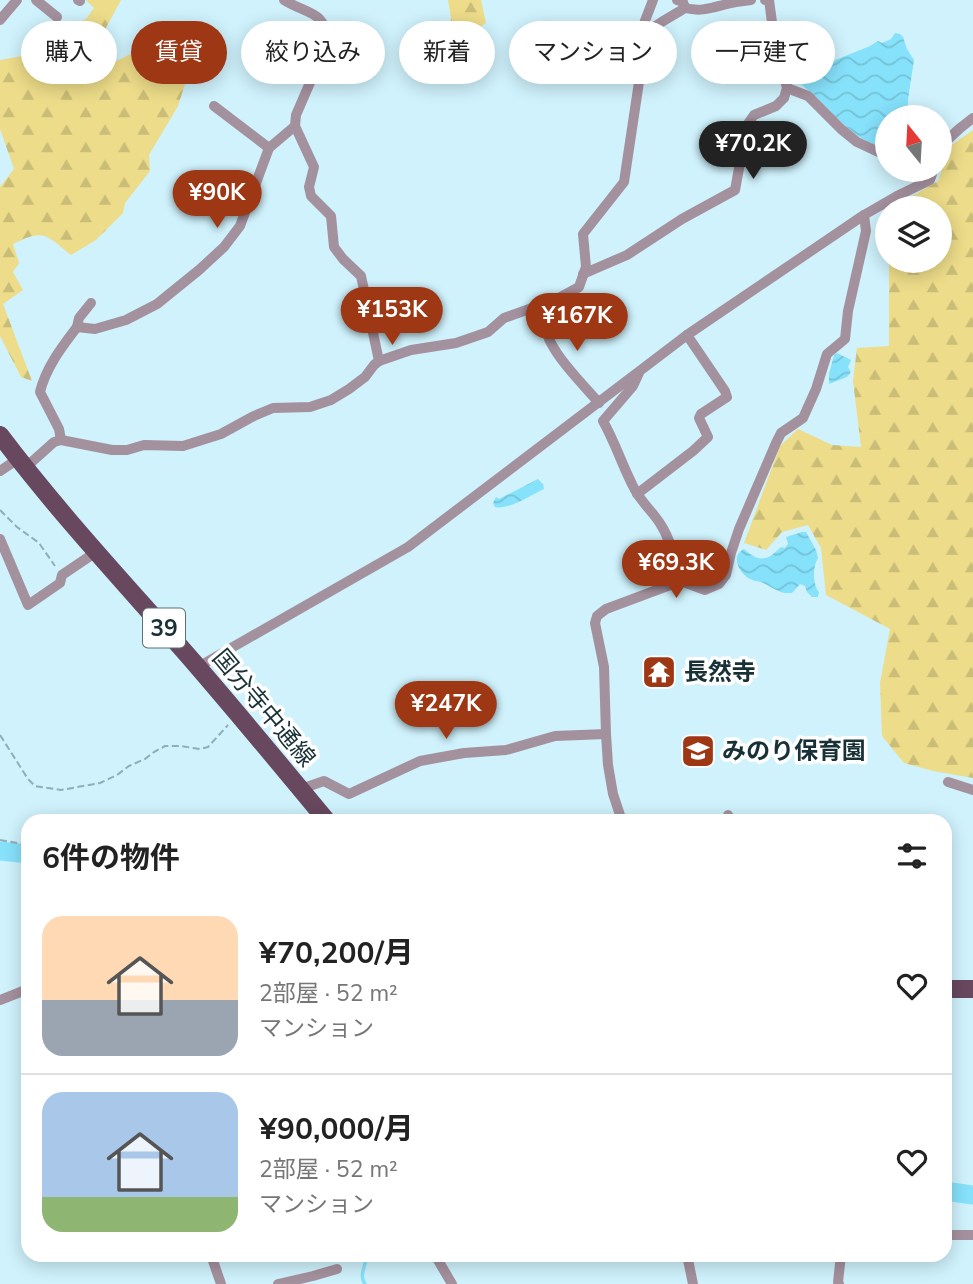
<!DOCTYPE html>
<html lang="ja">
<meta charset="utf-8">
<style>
body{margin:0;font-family:"Nunito Sans","Noto Sans JP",sans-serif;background:#f2f2f2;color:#222;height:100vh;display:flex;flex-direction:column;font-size:26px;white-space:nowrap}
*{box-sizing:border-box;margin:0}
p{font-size:23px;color:#767676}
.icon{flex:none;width:38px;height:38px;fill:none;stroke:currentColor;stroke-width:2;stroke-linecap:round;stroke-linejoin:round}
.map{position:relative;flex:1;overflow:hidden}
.details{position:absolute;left:21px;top:814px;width:931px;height:448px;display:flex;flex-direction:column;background:#fff;border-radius:21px;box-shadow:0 4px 18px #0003}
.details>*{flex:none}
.top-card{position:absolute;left:21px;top:21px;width:931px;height:63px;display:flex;gap:14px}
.needle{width:46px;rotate:342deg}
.buttons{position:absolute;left:875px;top:105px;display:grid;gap:14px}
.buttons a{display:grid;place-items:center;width:77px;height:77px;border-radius:50%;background:#fff;box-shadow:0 4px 18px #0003;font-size:35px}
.price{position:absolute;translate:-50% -60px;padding:0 16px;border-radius:24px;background:#9e3714;color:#fff;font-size:23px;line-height:46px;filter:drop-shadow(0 2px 4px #0008)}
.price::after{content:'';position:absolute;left:50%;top:42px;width:21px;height:16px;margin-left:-10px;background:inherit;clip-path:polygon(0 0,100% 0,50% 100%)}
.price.active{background:#222;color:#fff}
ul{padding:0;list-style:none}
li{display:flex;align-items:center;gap:21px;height:175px;padding:0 21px}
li+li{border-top:2px solid #e0e0e0}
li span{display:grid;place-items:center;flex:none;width:196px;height:140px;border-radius:21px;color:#555}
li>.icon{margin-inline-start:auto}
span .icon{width:84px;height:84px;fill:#fffc;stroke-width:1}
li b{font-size:30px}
h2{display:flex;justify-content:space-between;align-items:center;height:84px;padding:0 21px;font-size:30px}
.tag{padding:0 24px;border-radius:32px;background:#fff;box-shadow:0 4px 18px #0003;font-size:24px;line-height:63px}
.tag.active{background:#9e3714;color:#fff}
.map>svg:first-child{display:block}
</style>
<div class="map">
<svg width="973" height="1284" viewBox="0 0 973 1284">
<defs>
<pattern id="forest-firs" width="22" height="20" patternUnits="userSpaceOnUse" patternTransform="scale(1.75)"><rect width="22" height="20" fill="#eddc89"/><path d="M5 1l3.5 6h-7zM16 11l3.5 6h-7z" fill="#cabd77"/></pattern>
<pattern id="water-waves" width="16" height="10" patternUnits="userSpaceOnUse" patternTransform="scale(1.75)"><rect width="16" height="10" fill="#86e1fb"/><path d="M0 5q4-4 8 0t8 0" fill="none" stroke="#73c2d8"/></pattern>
</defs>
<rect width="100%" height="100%" fill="#cff2fc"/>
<g fill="url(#forest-firs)">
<path d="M86,0h35l-21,39 2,19 10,5 25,-12 17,-3 19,10 13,23 -8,25 -29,49 1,16 -25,32 -2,10 -27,27 -25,15c-25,-20 -27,-27 -58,-11l6,19 -6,9 10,18 -20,14 29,77 -11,-4 -21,-41v-149l14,-18 -14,-40v-69l22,-4 37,-9 6,-19 21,-9 8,-11z"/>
<path d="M448,0h33l5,23 -18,12 3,26 -2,11 -17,6 -22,-3 -1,-15 15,-4 7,-38z"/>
<path d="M973,130v648l-40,-7 -29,-8 -22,-27 -2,-53 10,-54 -64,-34 -5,-47 -13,-23 -26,7 -16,18 -22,-7 36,-97 18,-17 34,16 29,2 -8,-66 4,-33 32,-2v-85h51v-53h-48l46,-27 12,-35z"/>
</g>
<g fill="url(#water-waves)">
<path d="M895,33l5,1 3,3 4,12 7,11 -6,39v18h-21v34c-10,-5 -21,-9 -30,-16 -20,-14 -35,-34 -55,-50l7,-10 9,-8 52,-21 8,-5 4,2 9,-4z"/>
<path d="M837,353l14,7 -3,7 3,5 -4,5 -18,7v-10l5,-19z"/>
<path d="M538,479l5,5 1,5c-13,6 -35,21 -49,18l-2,-4 3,-6 3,2z"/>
<path d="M802,532h4l10,18 2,8c-6,9 -5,27 1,34l-1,5h-6l-5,-5 -2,-6 -5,-2 -8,9c-14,1 -19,-6 -31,-11 -3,-1 -7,-1 -11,-3 -11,-6 -20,-23 -6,-30 15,13 22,13 37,-2l4,1 3,-4 -2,-7z"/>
</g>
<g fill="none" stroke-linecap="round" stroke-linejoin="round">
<path stroke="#86e1fb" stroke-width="3.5" d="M365,1284c-7,-10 2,-18 1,-29"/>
<g stroke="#86e1fb" stroke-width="19">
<path d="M0,851l28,3"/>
<path d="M945,1191l28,4"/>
</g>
<g stroke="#8faeb7" stroke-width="2" stroke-dasharray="7 3.5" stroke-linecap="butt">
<path d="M0,510l17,17 22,16 16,23"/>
<path d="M0,735l28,44 7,7 26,4 39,-7 17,-8 12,-9 16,-7 9,-7 11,-6h15l20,3 8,-2 20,-22"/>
<path d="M0,840l28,5"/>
</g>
<g stroke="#a4919e" stroke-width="10">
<path d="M36,0l21,17"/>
<path d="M78,0l2,1"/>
<path d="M765,0h4l5,37 13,51"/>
<path d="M685,8c16,4 26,0 42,-4 7,-2 16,-3 24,-4"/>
<path d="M0,20l17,-20"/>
<path d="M643,34v-8l10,-26"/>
<path d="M214,106l55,42"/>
<path d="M940,147l19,-18 14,-11"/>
<path d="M583,274l44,-19 55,-36 53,-29 12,-65 7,-10 22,-9 8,-8 3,-10 21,8 33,33 16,13 30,14"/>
<path d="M557,299c-5,7 -13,15 -12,25 1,25 38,60 54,79"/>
<path d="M91,303l-12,15 -2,9 18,2 31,-9 31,-16 42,-34 25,-23 16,-21 29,-78 26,-22"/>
<path d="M379,361l32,-11 45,-7 32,-11 16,-14 53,-19 22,-12 7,-20 -3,-33 41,-52 15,-100c-2,-5 -5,-11 -6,-16 -3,-32 30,-44 52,-58l-2,-6 -6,-2"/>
<path d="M61,440l-2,-11 -19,-37c6,-25 22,-45 37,-65"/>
<path d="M25,468l29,-26 7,-2 51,10h15l17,-5 39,1 38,-12 33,-18 19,-8 37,-1 21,-7 18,-11 16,-12 9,-12 5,-4 -18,-85 -18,-17 -9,-12 -3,-31 -20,-20 -2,-9 5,-20 -19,-41 1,-11 32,-74c-3,-31 -22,-27 -44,-41"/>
<path d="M0,471l18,-12"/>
<path d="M637,494l56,-43 15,-14 -9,-19 2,-4 26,-17 -2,-6 -38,-56"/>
<path d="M0,539l28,66 32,-22 2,-8 34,-23"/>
<path d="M681,581l24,9 14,-6 7,-9 5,-22 8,-24 37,-86 5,-10 22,-15 13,-29 11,-35 18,-15 3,-28 18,-80 -2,-16"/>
<path d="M198,667l210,-120 279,-212 177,-120 33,-19 33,-16 2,-6 -3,-4"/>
<path d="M948,782l25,8"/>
<path d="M301,789l23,-8 25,13 71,-33 44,-8 42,-3 49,-14 51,-2"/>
<path d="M728,815l2,6"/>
<path d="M622,821l-9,-27 -5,-29 -2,-31 -2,-67 -9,-44 2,-7 9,-7 75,-28c-6,-18 -9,-39 -20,-56 -7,-12 -19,-22 -26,-35 -12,-22 -19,-46 -32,-69l30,-35 6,-13"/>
<path d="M0,1000l28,-11"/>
<path d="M945,1235h28"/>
<path d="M211,1255l10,29"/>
<path d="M435,1255l17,29"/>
<path d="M687,1255l6,29"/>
<path d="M278,1284l35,-8 24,-7"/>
<path d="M839,1284l-1,-2 3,-27"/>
</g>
<g stroke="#68485f" stroke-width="18">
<path d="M0,435c61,81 131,155 197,231 44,51 87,103 130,155"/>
<path d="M945,989h28"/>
</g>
</g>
<defs>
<g id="temple-square" transform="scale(1.75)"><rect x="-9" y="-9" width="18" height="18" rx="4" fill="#9e3714" stroke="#fff"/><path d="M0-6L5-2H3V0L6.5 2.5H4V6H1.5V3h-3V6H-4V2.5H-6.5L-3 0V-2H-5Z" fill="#fff"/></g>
<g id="school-square" transform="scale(1.75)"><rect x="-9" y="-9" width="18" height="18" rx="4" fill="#9e3714" stroke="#fff"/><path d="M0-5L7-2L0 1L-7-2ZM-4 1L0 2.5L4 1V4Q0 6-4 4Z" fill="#fff"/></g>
</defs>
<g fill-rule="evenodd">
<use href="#temple-square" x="659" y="672"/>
<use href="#school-square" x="698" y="751"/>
</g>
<g text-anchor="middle" stroke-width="7" stroke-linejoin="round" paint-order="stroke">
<rect fill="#fff" stroke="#5d6f73" stroke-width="2" x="143" y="608.5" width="42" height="39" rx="5"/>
<g font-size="23" font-weight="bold" fill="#183137">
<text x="164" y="636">39</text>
</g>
<g font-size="24" font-weight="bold" fill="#183137" stroke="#fff" text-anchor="start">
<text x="684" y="680">長然寺</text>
<text x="722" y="759">みのり保育園</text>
</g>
<g font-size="24" fill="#183137" stroke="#fff">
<text transform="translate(264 708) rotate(50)" y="8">国分寺中通線</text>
</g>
</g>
</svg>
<div class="buttons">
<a><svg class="needle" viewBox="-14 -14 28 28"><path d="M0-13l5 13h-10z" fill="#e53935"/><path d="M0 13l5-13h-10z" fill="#767676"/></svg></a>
<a><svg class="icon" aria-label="layers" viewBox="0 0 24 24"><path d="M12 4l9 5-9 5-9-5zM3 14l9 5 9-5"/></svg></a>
</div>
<b class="price active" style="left:753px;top:181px">¥70.2K</b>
<b class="price" style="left:217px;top:230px">¥90K</b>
<b class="price" style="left:392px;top:347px">¥153K</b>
<b class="price" style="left:577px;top:353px">¥167K</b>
<b class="price" style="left:676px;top:600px">¥69.3K</b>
<b class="price" style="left:446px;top:741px">¥247K</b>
<div class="top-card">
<a class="tag">購入</a>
<a class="tag active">賃貸</a>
<a class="tag">絞り込み</a>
<a class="tag">新着</a>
<a class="tag">マンション</a>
<a class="tag">一戸建て</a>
</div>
<section class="details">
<h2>6件の物件<svg class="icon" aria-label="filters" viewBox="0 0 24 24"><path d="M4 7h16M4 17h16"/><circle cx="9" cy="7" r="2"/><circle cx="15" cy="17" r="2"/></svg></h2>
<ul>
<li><span style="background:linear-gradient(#ffd9b3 60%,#9aa5b1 0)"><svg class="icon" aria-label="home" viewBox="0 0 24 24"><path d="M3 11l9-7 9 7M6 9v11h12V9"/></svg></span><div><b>¥70,200/月</b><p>2部屋 · 52 m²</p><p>マンション</p></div><svg class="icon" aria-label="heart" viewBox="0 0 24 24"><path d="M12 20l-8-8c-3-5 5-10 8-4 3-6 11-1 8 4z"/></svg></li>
<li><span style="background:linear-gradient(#a9c7e8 75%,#8fb573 0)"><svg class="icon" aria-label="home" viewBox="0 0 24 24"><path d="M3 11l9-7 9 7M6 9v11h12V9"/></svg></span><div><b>¥90,000/月</b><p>2部屋 · 52 m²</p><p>マンション</p></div><svg class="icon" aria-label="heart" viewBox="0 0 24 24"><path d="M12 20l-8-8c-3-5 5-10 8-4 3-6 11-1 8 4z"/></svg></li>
</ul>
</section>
</div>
